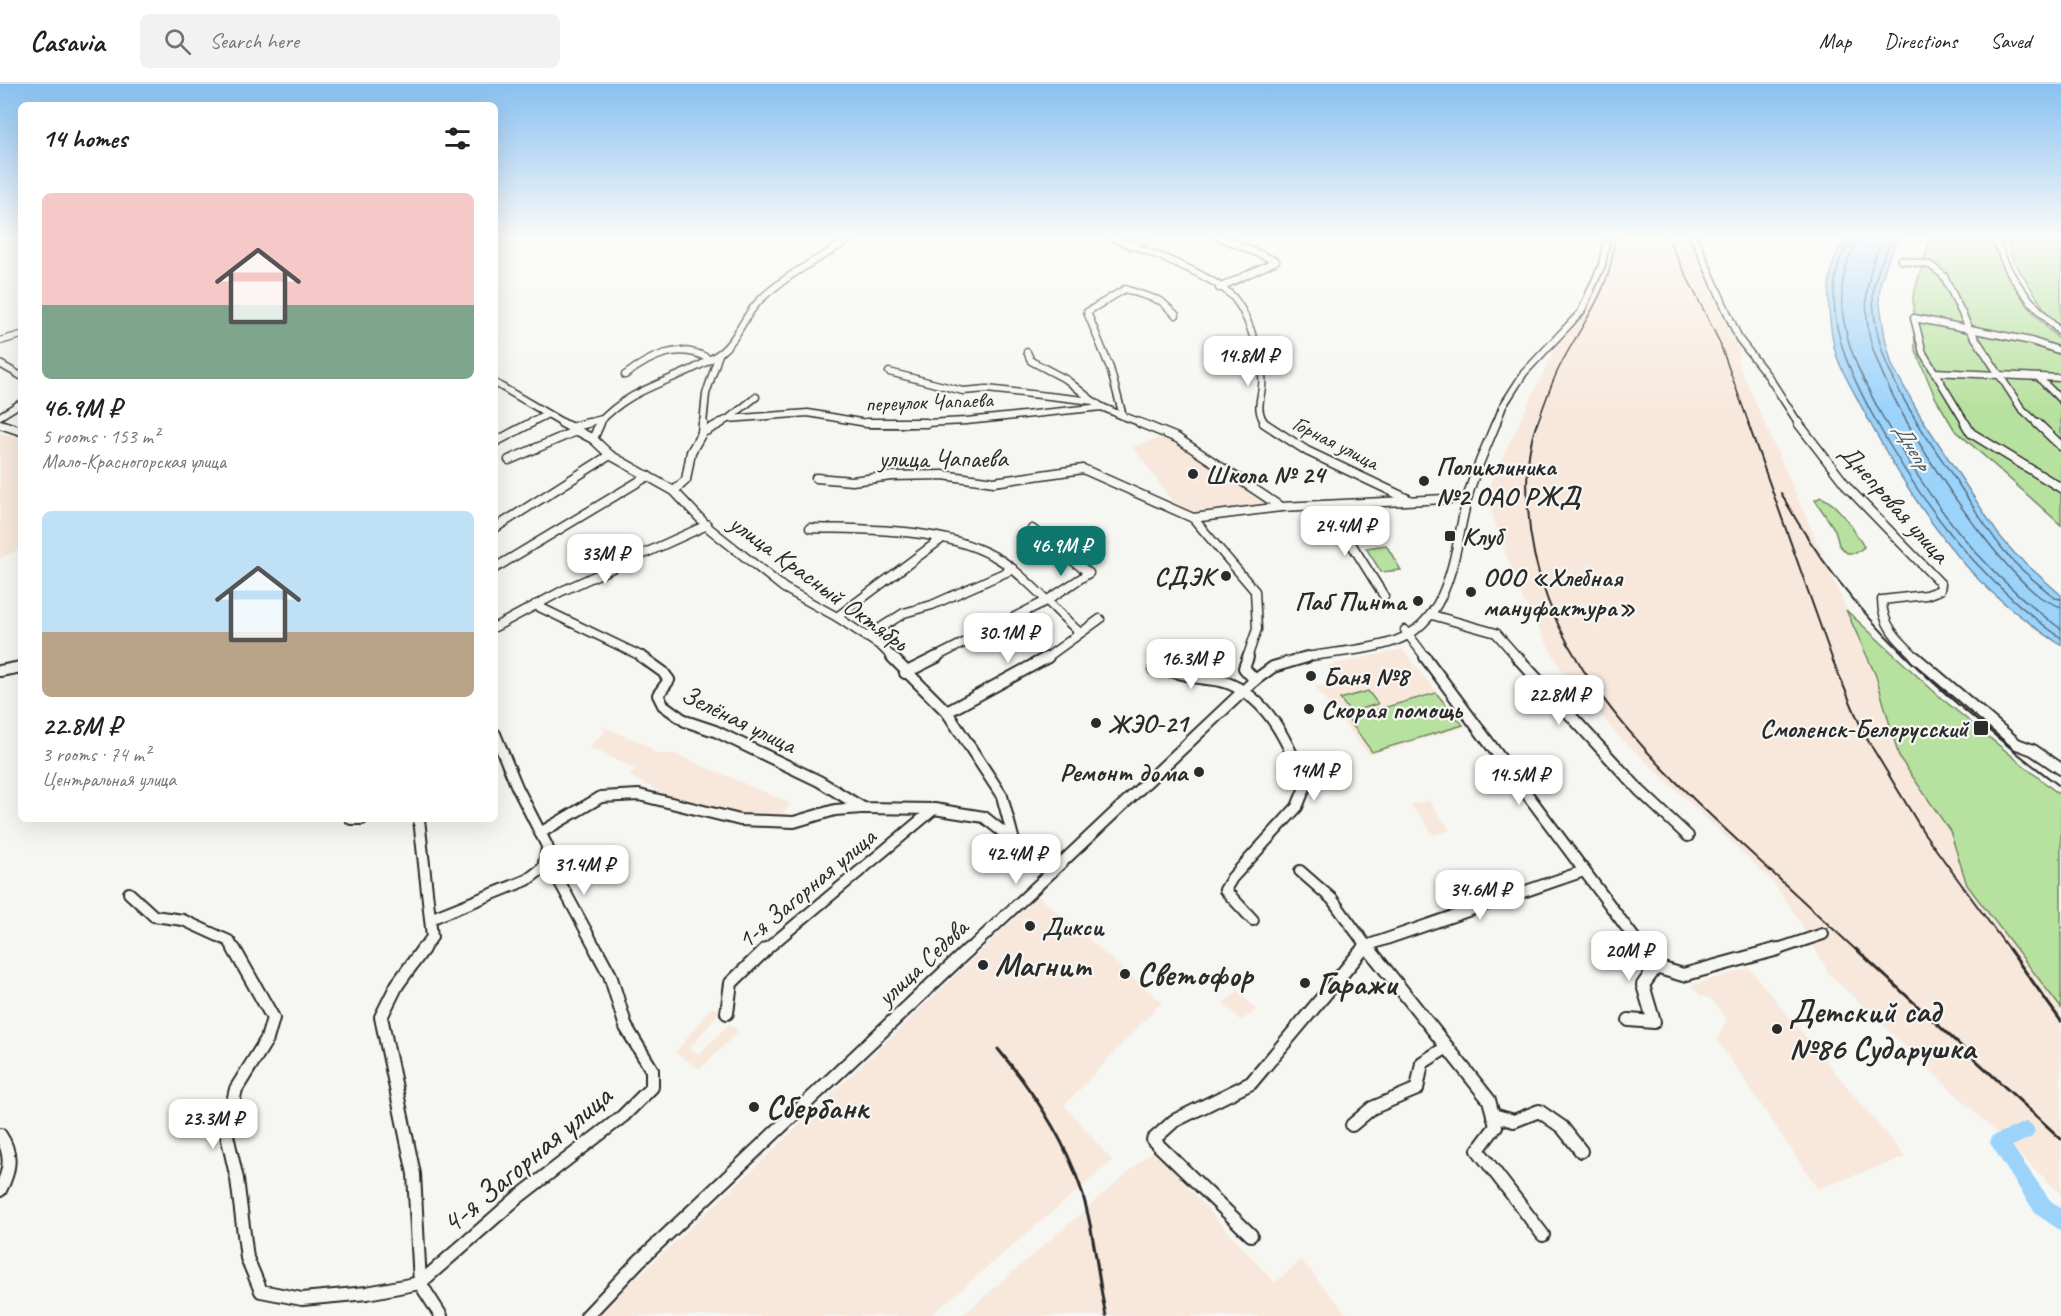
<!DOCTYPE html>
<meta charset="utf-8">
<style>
body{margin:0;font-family:Caveat,sans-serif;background:#f2f2f2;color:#202124;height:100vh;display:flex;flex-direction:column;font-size:22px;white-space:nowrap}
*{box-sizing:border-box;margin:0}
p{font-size:20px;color:#757577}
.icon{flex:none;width:33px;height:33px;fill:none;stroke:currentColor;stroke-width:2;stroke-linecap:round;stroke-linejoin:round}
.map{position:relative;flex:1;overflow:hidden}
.sheet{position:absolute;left:18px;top:18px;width:480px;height:720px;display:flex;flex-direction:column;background:#fff;border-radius:9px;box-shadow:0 6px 24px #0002}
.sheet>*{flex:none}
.price{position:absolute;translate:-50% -51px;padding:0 14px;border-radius:12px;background:#fff;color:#222;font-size:20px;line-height:39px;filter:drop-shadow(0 2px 3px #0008)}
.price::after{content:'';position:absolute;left:50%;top:36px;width:18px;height:14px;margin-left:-9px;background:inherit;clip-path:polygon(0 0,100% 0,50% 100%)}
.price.current{background:#0f766e;color:#fff}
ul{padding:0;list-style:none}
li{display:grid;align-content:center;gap:12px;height:318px;padding:0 24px}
li span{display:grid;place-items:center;height:186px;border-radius:9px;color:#555}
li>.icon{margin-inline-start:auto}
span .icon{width:108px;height:108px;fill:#fffc;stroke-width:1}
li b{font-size:26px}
h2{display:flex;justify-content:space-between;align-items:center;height:72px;padding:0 24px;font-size:26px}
header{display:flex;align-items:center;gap:36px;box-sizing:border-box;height:84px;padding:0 30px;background:#fff;border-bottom:2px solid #e0e0e0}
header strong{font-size:28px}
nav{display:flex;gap:33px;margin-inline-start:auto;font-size:21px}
.search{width:420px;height:54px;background:#f2f2f2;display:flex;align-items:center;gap:15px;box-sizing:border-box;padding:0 21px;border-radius:9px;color:#757577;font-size:22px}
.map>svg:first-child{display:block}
</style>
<header>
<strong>Casavia</strong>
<div class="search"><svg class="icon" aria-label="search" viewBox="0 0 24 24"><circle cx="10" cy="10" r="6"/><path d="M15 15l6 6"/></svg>Search here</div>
<nav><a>Map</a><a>Directions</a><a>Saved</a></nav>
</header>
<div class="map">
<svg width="2061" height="1232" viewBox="0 0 2061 1232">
<rect width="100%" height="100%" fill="#f6f6f2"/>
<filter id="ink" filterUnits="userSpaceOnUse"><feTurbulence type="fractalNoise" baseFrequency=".0167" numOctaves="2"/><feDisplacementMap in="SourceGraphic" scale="12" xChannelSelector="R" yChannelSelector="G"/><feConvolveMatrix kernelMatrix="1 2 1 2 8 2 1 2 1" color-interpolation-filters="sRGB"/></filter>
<g filter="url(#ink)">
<g fill="#f8e8dc">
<path d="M1609,153h91l2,4 41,98 -6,22 139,315 23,81 51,74 17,54 94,123v186l-232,-220 -29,-53 -28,-40 -154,-146 -57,-66 -42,-77 -34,-99 72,-148 27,-32 25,-69z"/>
<path d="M0,349l21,7v108l-21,11z"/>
<path d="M1164,352l13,3 96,67 -74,9 -26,-13 -40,-55z"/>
<path d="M1402,565l64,78 -97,28 -54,-68 23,-5 -11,-16z"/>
<path d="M603,643l42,17 11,10h19l115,49 -14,23 -92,-25 -28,-11 -26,-14 5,-7 -46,-22 16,-15z"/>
<path d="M1428,716l22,30 -16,5 -23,-30z"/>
<path d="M1038,812l124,106 -97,103 47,56 -182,155h-335l146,-135z"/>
<path d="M1749,884l156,189 -87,32 -101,-149 10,-20 -16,-21 -11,-4 -9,-10z"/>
<path d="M1238,907l18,19 -15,11 -18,-18z"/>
<path d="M711,923l9,4 -30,38 9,5 30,-30 10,7 -39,38 -25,-16z"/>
<path d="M1154,1066l121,133 26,-23 47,56h-386z"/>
</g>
<g fill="#b7e19e" stroke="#718664" stroke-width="1.5">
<path d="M1931,153h60c20,45 32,70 70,104v184l-107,-96 -19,-32 -20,-48 -2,-53z"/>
<path d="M2007,153h54v87h-7l-41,-64z"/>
<path d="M1821,413c20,9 32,32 43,50l-8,6h-9l-8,-8 -4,-15 -20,-30z"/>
<path d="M1386,461l15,25 -20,2 -15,-24z"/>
<path d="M1846,526l95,88 120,98v212l-94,-123 -17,-54 -51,-74 -23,-81z"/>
<path d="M1368,607l10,13 -28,8 -10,-13z"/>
<path d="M1436,609l27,32 -91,27 -25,-34z"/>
</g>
<path fill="#9cd3fb" stroke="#6f90a8" stroke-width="1.5" d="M1847,153h53l-8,13 -11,30 -2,17 6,41 7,27 29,52 77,117 17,20 46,41v50c-29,-19 -58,-41 -82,-65 -49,-52 -86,-113 -119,-176 -9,-18 -22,-38 -26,-58 -7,-35 -11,-79 13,-109z"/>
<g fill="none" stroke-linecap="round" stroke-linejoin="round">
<g stroke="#586e7e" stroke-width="1.5">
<path d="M1851,153c-2,8 -7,13 -10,20 -5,13 -7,27 -7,41 0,41 19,80 38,116 48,89 106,165 189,224"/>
<path d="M1858,153c-1,8 -6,13 -9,21 -6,15 -8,33 -7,49 3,39 21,73 39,107 46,85 101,158 180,215"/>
<path d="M1884,153c-17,31 -21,63 -15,97 13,66 118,223 171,263 6,4 14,7 21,10"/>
<path d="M1893,153c-8,19 -20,39 -20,60 1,73 50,133 88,191 16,24 31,50 50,71 13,14 29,26 44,39l6,1"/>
</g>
<path fill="#9cd3fb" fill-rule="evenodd" d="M2026,1038l6,3 3,6 -3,6 -20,9 38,54 11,9v22l-25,-17 -46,-71 2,-7z"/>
<g stroke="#2b2b2b" stroke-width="9">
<g id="minor-far3">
<path d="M1110,153c31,12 103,37 124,61 16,20 24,53 28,78 3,17 -10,32 4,48"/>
<path d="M1219,153l57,24 -57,27"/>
<path d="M1694,153l45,102 29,37 31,48"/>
<path d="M1996,153c9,40 37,68 65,96"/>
<path d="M1131,162l18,-9"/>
<path d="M1901,176l29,5 14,11 26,54 51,78 17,16"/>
<path d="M0,257l21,-6"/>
<path d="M1027,268l4,9 36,19 26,21"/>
<path d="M0,280l21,12"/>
<path d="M889,288l74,19 24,-2 106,12 9,6"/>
<path d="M1934,288l127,6"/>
<path d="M625,291c24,-18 54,-34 84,-16"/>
<path d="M2038,293l23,23"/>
<path d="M495,299l70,41"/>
<path d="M0,332l21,-13"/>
<path d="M728,335l28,-22"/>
<path d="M528,340l18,-9"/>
<path d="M582,340l20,-5"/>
<path d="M598,340c36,-41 82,-42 122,-71 18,-14 23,-36 39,-52 26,-26 63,-44 95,-64"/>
<path d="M703,340l3,-30 13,-40"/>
<path d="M718,340l10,-5 80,-6 64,11h34l60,-3 136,-14 21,9"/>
<path d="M1144,340l-21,-8 -13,-48 -23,-56 38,-23 36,12 15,14"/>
<path d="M1496,340l7,-18 21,-33 57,-61 21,-47 5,-28"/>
<path d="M1966,340l-43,-71 -9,-35 117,23 30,10"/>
</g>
</g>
<g stroke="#2b2b2b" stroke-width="11">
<g id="minor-far2">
<path d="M562,339l31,16 17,16 64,36 36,38 74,59 53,29 45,30 11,11"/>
<path d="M866,339h60"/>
<path d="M1140,339l37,15 104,69 186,-9"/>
<path d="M1264,339l43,28 101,48"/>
<path d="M1798,339l51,66 92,95 -1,6 -14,5 -44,5c0,26 17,41 35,58"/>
<path d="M1965,339l6,10 90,55"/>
<path d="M2037,339l24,23"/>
<path d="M0,340l21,7"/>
<path d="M573,343l15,-4"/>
<path d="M702,349l19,-10"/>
<path d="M593,355l7,-16"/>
<path d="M495,358l36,-19"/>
<path d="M509,376l69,-30"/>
<path d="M816,394l36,3 40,-5 51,-1 51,7 89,-13 110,49 62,73 2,38 -10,29"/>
<path d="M674,407l12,-11 5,-28 11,-19 1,-10"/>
<path d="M1327,421l57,91"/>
<path d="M1193,434l88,-11"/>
<path d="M495,444l115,-73"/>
<path d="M810,444c60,2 139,-1 192,33 23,15 55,51 77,71"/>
<path d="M495,484l153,-92"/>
<path d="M535,521l110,53"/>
<path d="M1432,531l64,18 22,25"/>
<path d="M837,533l103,-77"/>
<path d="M495,543l67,-36 145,-66"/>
<path d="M1405,546l21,28"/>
<path d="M866,553l38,-24 28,-8 81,-36"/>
<path d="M934,574l112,-57 43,-28 -57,-44"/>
<path d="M1046,574l54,-39"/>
<path d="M1300,574c30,-6 67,-7 95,-17 57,-21 59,-91 72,-141 6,-26 19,-52 29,-77"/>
</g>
</g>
<g stroke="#2b2b2b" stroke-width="14">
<g id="minor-far1">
<path d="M642,573l21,15 6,8 -11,15 5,10 22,16 30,10 104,50 44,27 71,1 50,8 30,24"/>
<path d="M892,573l55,55 55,84 12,45 37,30"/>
<path d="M1248,573l-4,11 11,12"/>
<path d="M1425,573l219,294"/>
<path d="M1517,573l123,134 48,45"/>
<path d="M1915,573l102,87 16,6 28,19"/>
<path d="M1154,585c15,0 26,5 40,8 12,3 25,2 36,7 42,18 59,63 76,101l-9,22 -65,71 -7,12 28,30"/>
<path d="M0,587l21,-4"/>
<path d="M905,589l32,-16"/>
<path d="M947,628l101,-55"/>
<path d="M495,650l22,53 30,59 10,31 40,74"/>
<path d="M351,735h11"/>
<path d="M419,735l13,118 -10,14"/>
<path d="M540,749l61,-36 38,-2 101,25 54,2 41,-12 27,-2"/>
<path d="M1300,787l32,28 38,52"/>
<path d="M129,809l25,23 29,4 46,21 6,10"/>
<path d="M430,835l97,-39 16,-12 4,-20"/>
<path d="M1366,862l218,-75"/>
<path d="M764,867l170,-142"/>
<path d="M968,867l287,-271 18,-13 34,-10"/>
<path d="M1362,867l4,-5"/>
<path d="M1772,867l51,-17"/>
</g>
</g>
<g stroke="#2b2b2b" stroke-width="16">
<g id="minor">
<path d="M234,865l39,69 -6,21 -31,50 -10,42 11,48 10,79 14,33 41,8 65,-6 53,-10 97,-85 106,-82 29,-29v-17l-26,-43 -16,-52 -14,-26"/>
<path d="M423,865l-26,36 -16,32 33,157 6,109 21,33"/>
<path d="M1369,865l120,151 7,26 -18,24 65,85"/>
<path d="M1643,865l13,18 27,8 95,-26"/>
<path d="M727,929l4,-30 35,-34"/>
<path d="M1629,936l25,2 -11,-37 13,-18"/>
<path d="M1493,1031l21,6 25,-10 23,16 19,24"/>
<path d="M1352,1041l20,-17 45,-19 5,-26 25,-16"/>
<path d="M0,1051c13,19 10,36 0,55"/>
<path d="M1251,1151l-98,-95 21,-19 77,-38 112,-134"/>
<path d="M587,1232l52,-55 330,-312"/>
</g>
</g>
<use href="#minor-far3" stroke="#f6f6f2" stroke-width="6"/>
<use href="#minor-far2" stroke="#f6f6f2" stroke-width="8"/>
<use href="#minor-far1" stroke="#f6f6f2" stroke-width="10"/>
<use href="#minor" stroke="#f6f6f2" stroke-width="12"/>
<g stroke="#2b2b2b" stroke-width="1.5">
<path d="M1667,153l52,104 30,83"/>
<path d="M1537,340c7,-18 13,-38 22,-56 22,-45 55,-79 55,-131"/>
</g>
<g stroke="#2b2b2b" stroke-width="2">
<path d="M1537,339c-10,26 -11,58 -9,85 7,140 113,243 209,332 40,37 80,74 120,111"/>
<path d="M1748,339l85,238 31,73 60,99 86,118"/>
<path d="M1781,409c65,122 171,212 280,294"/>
</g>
<g stroke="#2b2b2b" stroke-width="3">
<path d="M1856,865l205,190"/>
<path d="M2009,865l52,72"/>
<path d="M998,965c34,41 65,86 82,137 14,42 17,87 26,130"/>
</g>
</g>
</g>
<linearGradient id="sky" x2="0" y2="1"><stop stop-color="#89c0f0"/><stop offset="0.47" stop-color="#fbfbf9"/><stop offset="1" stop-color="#fbfbf9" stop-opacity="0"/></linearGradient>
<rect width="2061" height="325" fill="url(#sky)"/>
<g fill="#2b2b2b" stroke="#f6f6f2" stroke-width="2">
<circle cx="1193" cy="390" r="6"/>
<circle cx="1424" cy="397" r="6"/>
<rect x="1444" y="446" width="12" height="12" rx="3"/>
<circle cx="1226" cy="492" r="6"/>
<circle cx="1471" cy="508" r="6"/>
<circle cx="1418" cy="517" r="6"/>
<circle cx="1311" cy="592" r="6"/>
<circle cx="1309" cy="625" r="6"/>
<circle cx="1096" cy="639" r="6"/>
<rect x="1973" y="636" width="16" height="16" rx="3"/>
<circle cx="1199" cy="688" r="6"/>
<circle cx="1030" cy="842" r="6"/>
<circle cx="983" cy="881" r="6"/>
<circle cx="1125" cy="890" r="6"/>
<circle cx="1305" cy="899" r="6"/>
<circle cx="1777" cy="945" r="6"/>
<circle cx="754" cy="1023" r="6"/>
</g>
<g text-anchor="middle" stroke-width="4.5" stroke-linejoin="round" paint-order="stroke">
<g font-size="22" fill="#2b2b2b" stroke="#f6f6f2">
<text transform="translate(929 317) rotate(-2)" y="8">переулок Чапаева</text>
<text transform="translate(1336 358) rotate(27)" y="8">Горная улица</text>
</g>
<g font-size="22" font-style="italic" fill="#47555f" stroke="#f6f6f2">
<text transform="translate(1913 362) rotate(59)" y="8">Днепр</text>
</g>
<g font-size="26" fill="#2b2b2b" stroke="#f6f6f2">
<text x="943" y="383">улица Чапаева</text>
<text transform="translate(1895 419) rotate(48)" y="9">Днепровая улица</text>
<text transform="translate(819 498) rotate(36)" y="9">улица Красный Октябрь</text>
<text transform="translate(739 635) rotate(26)" y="9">Зелёная улица</text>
<text transform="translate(806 804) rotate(-40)" y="9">1-я Загорная улица</text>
<text transform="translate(922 878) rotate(-43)" y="9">улица Седова</text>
</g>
<g font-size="26" font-weight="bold" fill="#2b2b2b" stroke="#f6f6f2" text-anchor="start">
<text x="1436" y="391">Поликлиника<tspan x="1436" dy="30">№2 ОАО РЖД</tspan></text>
<text x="1205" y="399">Школа № 24</text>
<text x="1462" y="461">Клуб</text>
<text x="1214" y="501" text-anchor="end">СДЭК</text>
<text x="1483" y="502">ООО «Хлебная<tspan x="1483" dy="30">мануфактура»</tspan></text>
<text x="1406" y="526" text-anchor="end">Паб Пинта</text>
<text x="1323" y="601">Баня №8</text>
<text x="1321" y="634">Скорая помощь</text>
<text x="1108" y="648">ЖЭО-21</text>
<text x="1968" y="653" text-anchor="end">Смоленск-Белорусский</text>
<text x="1187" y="697" text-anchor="end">Ремонт дома</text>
<text x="1042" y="851">Дикси</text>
</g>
<g font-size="32" font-weight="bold" fill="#2b2b2b" stroke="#f6f6f2" text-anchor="start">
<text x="995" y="892">Магнит</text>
<text x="1137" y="901">Светофор</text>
<text x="1317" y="910">Гаражи</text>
<text x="1789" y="938">Детский сад<tspan x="1789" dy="37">№86 Сударушка</tspan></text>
<text x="766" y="1034">Сбербанк</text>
</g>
<g font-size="32" fill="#2b2b2b" stroke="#f6f6f2">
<text transform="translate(526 1075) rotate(-40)" y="11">4-я Загорная улица</text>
</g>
</g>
</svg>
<b class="price" style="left:1248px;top:303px">14.8M ₽</b>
<b class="price" style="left:1345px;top:473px">24.4M ₽</b>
<b class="price current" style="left:1061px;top:493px">46.9M ₽</b>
<b class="price" style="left:605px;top:501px">33M ₽</b>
<b class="price" style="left:1008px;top:580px">30.1M ₽</b>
<b class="price" style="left:1191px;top:606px">16.3M ₽</b>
<b class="price" style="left:1559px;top:642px">22.8M ₽</b>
<b class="price" style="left:1314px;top:718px">14M ₽</b>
<b class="price" style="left:1519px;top:722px">14.5M ₽</b>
<b class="price" style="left:1016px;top:801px">42.4M ₽</b>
<b class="price" style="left:584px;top:812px">31.4M ₽</b>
<b class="price" style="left:1480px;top:837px">34.6M ₽</b>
<b class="price" style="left:1629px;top:898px">20M ₽</b>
<b class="price" style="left:213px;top:1066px">23.3M ₽</b>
<section class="sheet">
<h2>14 homes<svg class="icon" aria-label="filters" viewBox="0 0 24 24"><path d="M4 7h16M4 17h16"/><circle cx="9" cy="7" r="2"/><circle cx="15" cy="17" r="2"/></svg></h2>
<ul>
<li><span style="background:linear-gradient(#f6c9c9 60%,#7fa58c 0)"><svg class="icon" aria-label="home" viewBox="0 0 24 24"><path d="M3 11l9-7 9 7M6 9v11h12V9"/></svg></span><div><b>46.9M ₽</b><p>5 rooms · 153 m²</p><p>Мало-Красногорская улица</p></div></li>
<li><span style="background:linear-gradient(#bfe0f5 65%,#b9a48a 0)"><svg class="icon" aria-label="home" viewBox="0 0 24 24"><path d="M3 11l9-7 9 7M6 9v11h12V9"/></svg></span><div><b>22.8M ₽</b><p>3 rooms · 74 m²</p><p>Центральная улица</p></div></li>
</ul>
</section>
</div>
